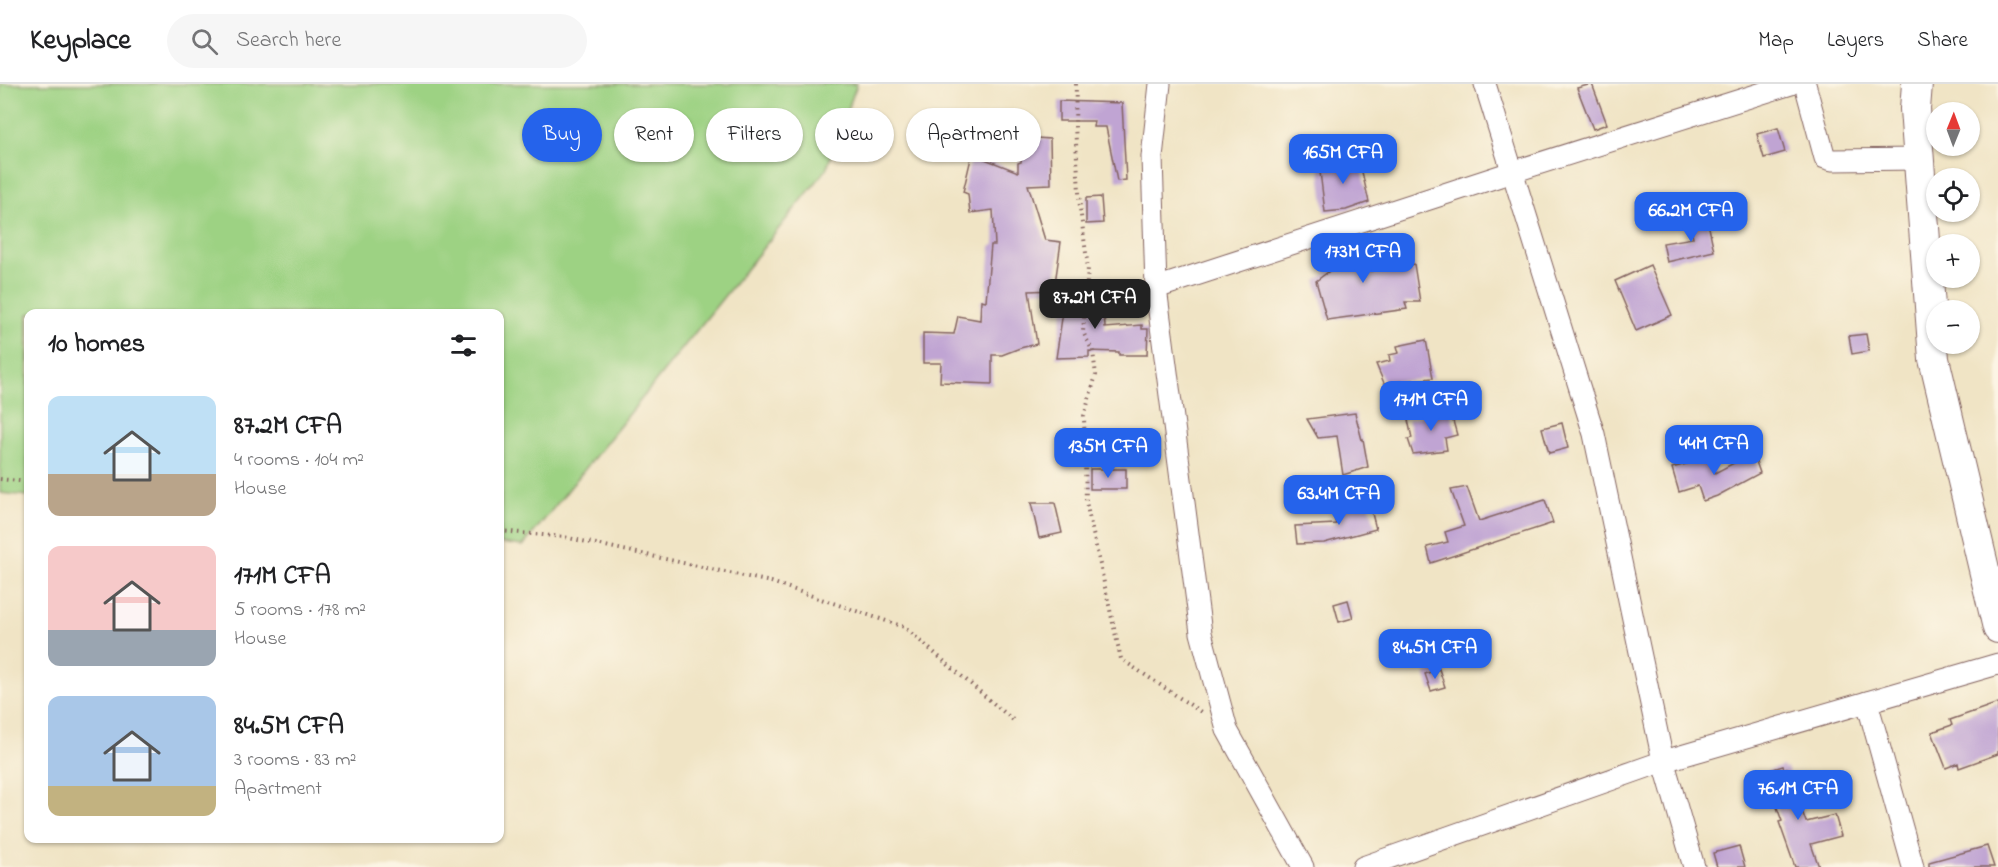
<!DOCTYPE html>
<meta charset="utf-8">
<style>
body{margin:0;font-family:"Indie Flower",sans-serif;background:#f6f6f6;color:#202124;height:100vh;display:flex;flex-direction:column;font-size:22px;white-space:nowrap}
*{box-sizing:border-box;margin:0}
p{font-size:20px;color:#757577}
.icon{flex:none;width:33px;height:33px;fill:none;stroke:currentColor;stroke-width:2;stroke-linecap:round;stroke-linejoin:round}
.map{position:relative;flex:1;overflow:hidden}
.details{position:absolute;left:24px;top:225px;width:480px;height:534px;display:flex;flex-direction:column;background:#fff;border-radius:12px;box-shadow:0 2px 4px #0004}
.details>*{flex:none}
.hud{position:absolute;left:522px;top:24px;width:570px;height:54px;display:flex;gap:12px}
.needle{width:39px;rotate:1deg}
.tools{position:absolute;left:1926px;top:18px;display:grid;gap:12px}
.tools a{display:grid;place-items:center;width:54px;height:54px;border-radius:50%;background:#fff;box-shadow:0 2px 4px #0004;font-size:30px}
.price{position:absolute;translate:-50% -51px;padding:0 14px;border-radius:12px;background:#2563eb;color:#fff;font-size:20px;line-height:39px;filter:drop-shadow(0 2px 3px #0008)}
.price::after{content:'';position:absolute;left:50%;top:36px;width:18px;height:14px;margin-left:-9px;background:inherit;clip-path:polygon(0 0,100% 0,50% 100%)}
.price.on{background:#222;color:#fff}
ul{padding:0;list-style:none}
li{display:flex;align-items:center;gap:18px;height:150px;padding:0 24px}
li span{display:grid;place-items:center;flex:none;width:168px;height:120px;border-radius:12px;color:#555}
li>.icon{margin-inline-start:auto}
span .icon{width:72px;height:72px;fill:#fffc;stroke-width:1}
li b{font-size:26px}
h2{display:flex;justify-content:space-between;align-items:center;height:72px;padding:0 24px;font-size:26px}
.chip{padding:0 21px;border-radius:27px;background:#fff;box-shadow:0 2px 4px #0004;font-size:21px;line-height:54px}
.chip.on{background:#2563eb;color:#fff}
header{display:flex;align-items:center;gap:36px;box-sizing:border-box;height:84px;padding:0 30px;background:#fff;border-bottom:2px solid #e0e0e0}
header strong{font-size:28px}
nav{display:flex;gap:33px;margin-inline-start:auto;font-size:21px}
.search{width:420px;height:54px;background:#f6f6f6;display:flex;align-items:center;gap:15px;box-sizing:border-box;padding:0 21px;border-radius:33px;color:#757577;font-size:22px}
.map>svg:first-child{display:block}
</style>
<header>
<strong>Keyplace</strong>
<div class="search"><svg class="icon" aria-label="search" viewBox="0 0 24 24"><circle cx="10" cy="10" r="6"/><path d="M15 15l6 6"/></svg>Search here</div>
<nav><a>Map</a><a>Layers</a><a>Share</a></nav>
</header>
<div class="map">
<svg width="1998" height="783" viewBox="0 0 1998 783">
<rect width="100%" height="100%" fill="#fcf5e5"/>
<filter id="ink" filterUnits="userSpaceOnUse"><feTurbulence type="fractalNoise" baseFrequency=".0167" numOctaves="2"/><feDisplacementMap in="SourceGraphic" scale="12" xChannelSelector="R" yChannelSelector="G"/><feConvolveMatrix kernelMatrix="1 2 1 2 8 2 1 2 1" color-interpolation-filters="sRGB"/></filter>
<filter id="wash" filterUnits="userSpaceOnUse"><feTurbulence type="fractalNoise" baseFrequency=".008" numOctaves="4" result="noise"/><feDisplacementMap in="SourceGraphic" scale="24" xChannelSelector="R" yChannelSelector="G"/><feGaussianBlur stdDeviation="1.35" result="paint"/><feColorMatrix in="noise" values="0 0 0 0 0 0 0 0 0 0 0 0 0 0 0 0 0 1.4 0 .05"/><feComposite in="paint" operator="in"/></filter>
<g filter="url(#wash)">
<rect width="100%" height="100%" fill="#f0e4c5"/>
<path fill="#9dd283" stroke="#747857" stroke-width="1.5" d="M0,0h857l-31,86 -303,376 -23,-3v-229h-472v182l-28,-3z"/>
<g id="blocks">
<g fill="#c0a4d3">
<path d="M1592,0l15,40 -14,5 -16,-41z"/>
<path d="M1059,17l63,2 4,77 -9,1 -11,-54h-13l1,-6h-35z"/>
<path d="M1778,44l7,24 -21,6 -7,-24z"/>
<path d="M1022,53l28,2 1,45 -23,1 17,55 16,2 -7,48 -25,1 8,53 -17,4 -18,7h-10v29l-52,-2 1,-19h-18v-30l31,1 4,-18 22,4 1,-20 5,1 5,-56h4l-2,-35 -23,3 -2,-19 -5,-2 9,-38 46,18v-9l3,-1z"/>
<path d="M1359,75l10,43 -23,8 -21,2 -6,-48z"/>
<path d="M1101,113l2,26 -17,1v-26z"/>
<path d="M1707,134l7,33 -47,11 -4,-19 30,-5 -4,-16z"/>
<path d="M1359,155l4,15 3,-1 5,18 43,-7 6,38h-15l2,7 -80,11 -11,-39 16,-12 -7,1 -6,-20z"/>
<path d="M1650,181l22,50 -36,16 -21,-50z"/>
<path d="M1103,207l2,37 37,-3v4h6l-1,26h-28v-3l-30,-1v6l-33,1 10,-66z"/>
<path d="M1866,250l3,17 -17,3 -3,-18z"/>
<path d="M1426,256l7,38 -49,5 -8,-19 14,-3 -1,-6 10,-2 -2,-7z"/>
<path d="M1449,323l8,28 -12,3 2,12 -34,4 -5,-15 4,-1 -4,-18z"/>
<path d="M1355,329l7,27 1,-1 5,28 -25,8 -6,-39 -19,2 -11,-19z"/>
<path d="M1562,339l6,25 -19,5 -7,-25z"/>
<path d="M1753,369l7,20 -43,23 -14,5 -5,-15 -19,6 -7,-24 39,-11 4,16z"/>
<rect x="1090" y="385" width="36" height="20"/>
<path d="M1467,403l12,34 66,-21 8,23 -122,40 -4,-16 21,-5 -3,-10 19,-6 -13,-36z"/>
<path d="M1369,418l7,27 -52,14 -27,1 -2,-18 41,-2 -3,-13z"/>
<path d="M1031,419h24l7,30 -23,5z"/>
<path d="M1348,516l5,18 -14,4 -5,-18z"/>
<path d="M1439,585l6,18 -14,4 -6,-17z"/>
<path d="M1998,619v51l-39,14 -1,-5 -12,5 -14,-36 20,-7 -2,-5z"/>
<path d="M1783,682l1,3 3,-1 19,54 29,-7 6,21 -30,8 8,23h-24l-16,-45 3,-1 -18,-49z"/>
<path d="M1739,762l6,21h-28l-4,-14z"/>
<path d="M1987,762l7,21h-65v-5z"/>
</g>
</g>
</g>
<g filter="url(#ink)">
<use href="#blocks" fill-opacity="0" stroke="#846461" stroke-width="1.5"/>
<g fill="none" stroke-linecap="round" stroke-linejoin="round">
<g stroke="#846461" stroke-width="23">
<g id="street">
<path d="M1160,0l-8,73 4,131 45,345 26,97 76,137"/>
<path d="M1485,0l109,350 68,322 32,111"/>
<path d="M1805,0l20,74 7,2 87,-1"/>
<path d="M1156,204l356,-116 279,-88"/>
<path d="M1867,618l46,165"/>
<path d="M1363,783l301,-106 334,-97"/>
</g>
</g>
<g stroke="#846461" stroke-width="32">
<path id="secondary" d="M1917,0l-2,25 19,250 64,269"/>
</g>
<g stroke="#846461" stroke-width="4" stroke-dasharray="1.5 4.5" stroke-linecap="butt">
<path d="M1076,0l-1,42 5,82 8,60 -5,64 10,20 3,23 -12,41 2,86 35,157 80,53"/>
<path d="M0,395l28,3"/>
<path d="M500,447l64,6 207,45 133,45 109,93"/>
</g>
<use href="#street" stroke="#fff" stroke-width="21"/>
<use href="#secondary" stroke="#fff" stroke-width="30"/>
</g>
</g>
</svg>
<div class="tools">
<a><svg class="needle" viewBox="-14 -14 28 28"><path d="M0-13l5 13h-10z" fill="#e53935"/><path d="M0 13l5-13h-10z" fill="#757577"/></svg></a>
<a><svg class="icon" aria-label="locate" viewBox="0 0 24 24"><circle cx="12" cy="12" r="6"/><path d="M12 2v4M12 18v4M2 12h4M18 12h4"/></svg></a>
<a>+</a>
<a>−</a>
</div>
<b class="price" style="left:1343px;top:101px">165M CFA</b>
<b class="price" style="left:1691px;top:159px">66.2M CFA</b>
<b class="price" style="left:1363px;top:200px">173M CFA</b>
<b class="price on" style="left:1095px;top:246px">87.2M CFA</b>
<b class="price" style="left:1431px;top:348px">171M CFA</b>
<b class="price" style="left:1714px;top:392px">44M CFA</b>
<b class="price" style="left:1108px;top:395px">135M CFA</b>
<b class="price" style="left:1339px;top:442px">63.4M CFA</b>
<b class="price" style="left:1435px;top:596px">84.5M CFA</b>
<b class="price" style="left:1798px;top:737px">76.1M CFA</b>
<div class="hud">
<a class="chip on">Buy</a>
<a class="chip">Rent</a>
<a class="chip">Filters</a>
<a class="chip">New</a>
<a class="chip">Apartment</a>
</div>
<section class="details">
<h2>10 homes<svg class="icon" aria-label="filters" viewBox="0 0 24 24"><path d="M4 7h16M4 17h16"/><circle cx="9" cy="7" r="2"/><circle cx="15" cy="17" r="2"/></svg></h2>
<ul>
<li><span style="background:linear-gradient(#bfe0f5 65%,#b9a48a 0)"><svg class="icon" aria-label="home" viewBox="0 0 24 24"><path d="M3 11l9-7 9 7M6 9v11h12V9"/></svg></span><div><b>87.2M CFA</b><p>4 rooms · 104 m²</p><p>House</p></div></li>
<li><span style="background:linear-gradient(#f6c9c9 70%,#9aa5b1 0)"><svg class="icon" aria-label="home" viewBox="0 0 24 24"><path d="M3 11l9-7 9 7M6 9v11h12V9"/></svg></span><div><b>171M CFA</b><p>5 rooms · 178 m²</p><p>House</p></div></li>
<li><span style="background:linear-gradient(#a9c7e8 75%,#c2b280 0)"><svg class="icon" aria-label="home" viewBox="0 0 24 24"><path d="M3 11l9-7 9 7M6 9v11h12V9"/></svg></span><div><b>84.5M CFA</b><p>3 rooms · 83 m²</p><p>Apartment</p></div></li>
</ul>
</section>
</div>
